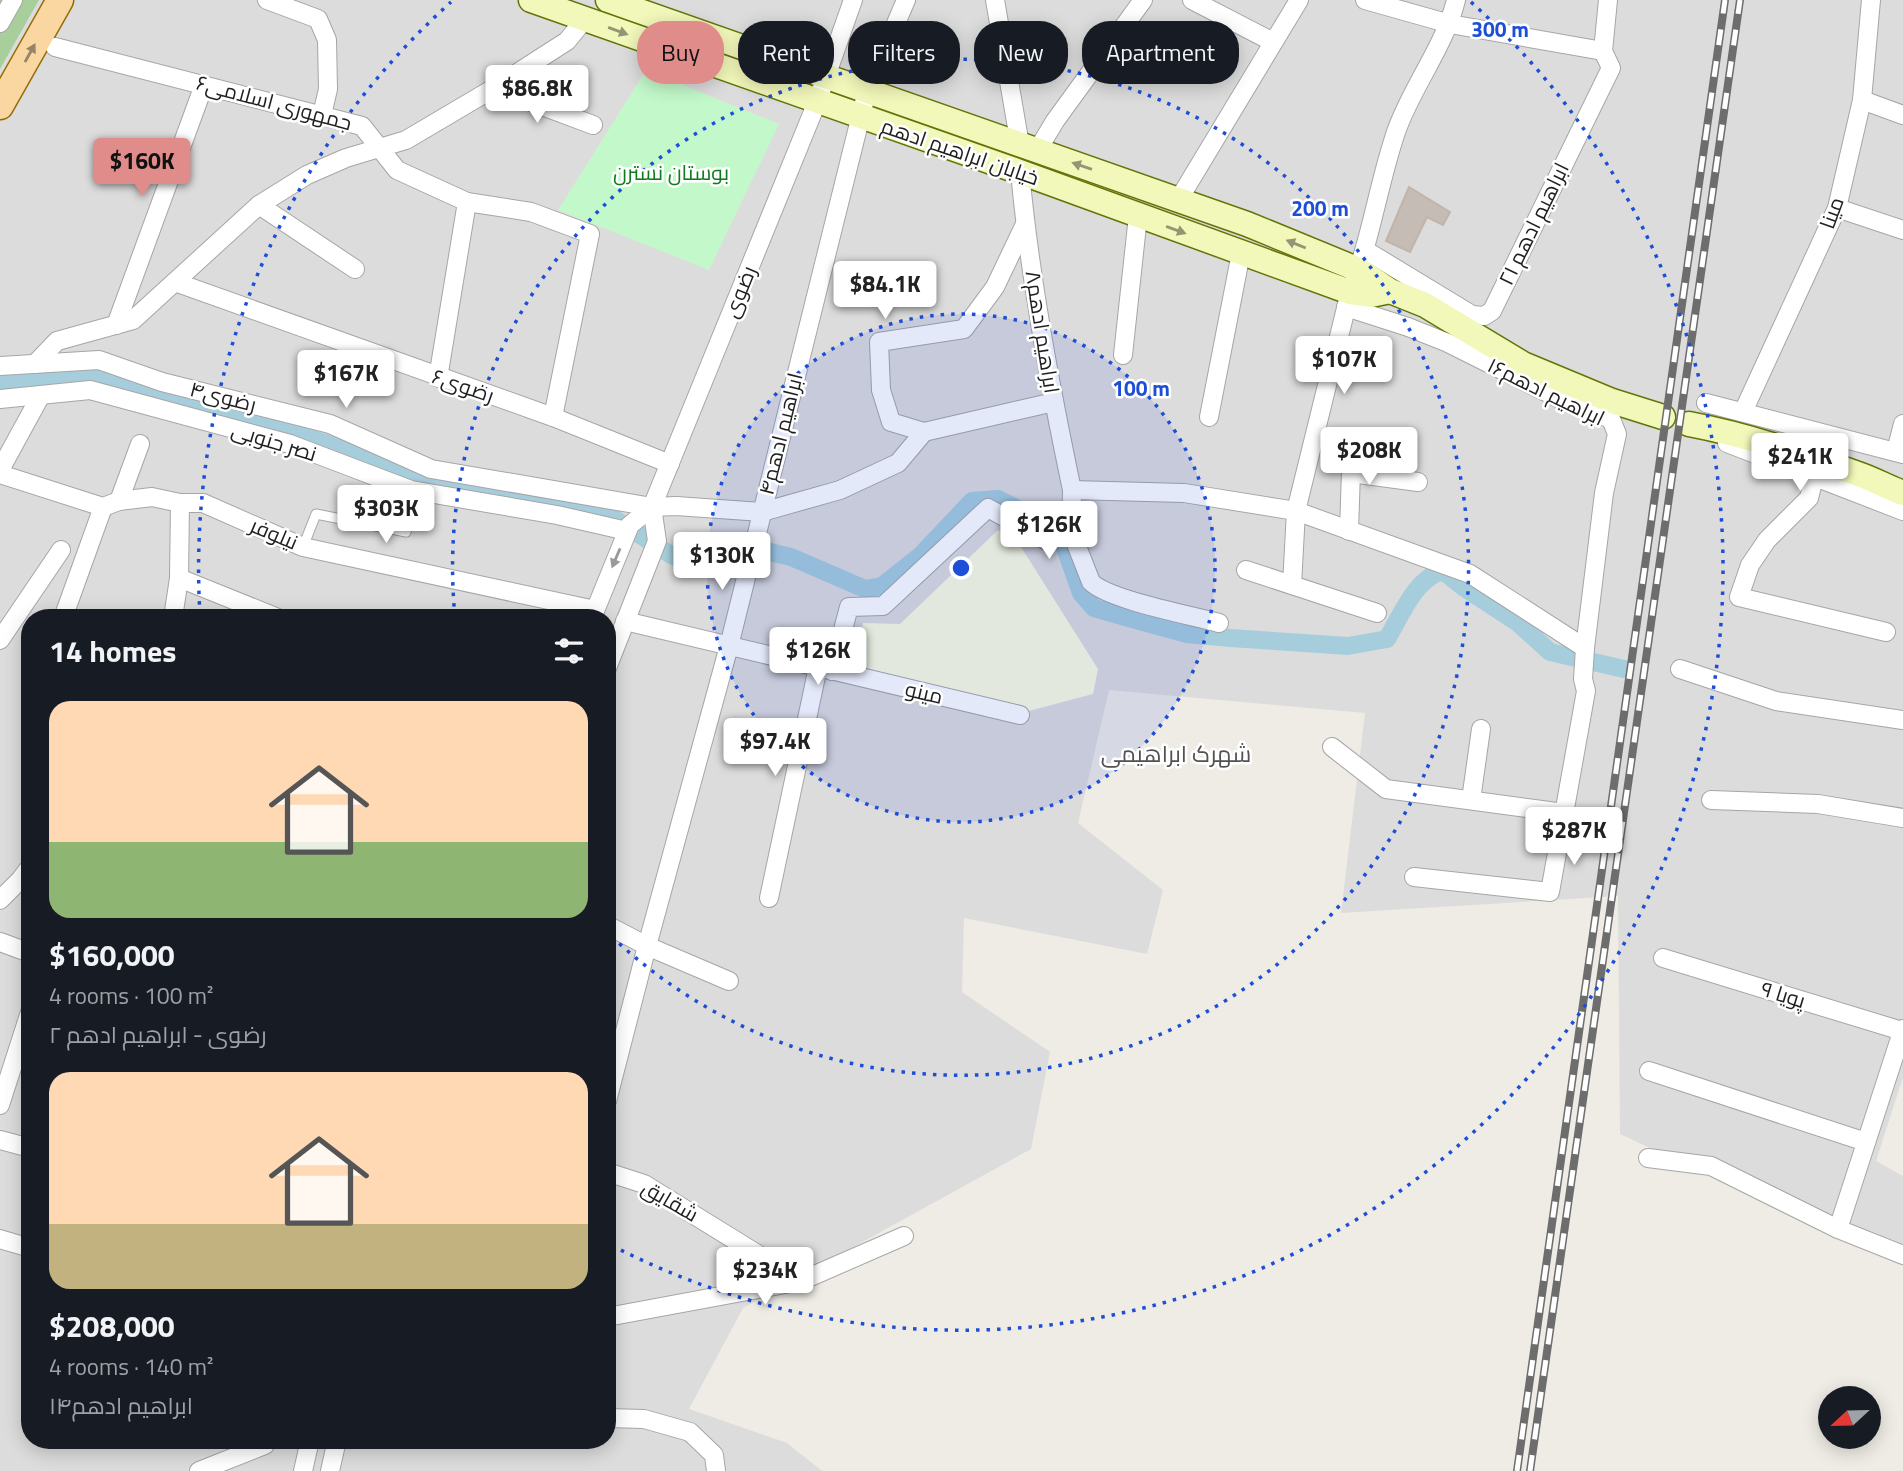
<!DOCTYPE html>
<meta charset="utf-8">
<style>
body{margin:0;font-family:"Titillium Web",Cairo,sans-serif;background:#242831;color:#f1f3f6;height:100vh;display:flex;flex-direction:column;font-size:26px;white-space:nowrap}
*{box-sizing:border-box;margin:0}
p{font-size:23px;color:#9ea1a6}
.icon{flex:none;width:38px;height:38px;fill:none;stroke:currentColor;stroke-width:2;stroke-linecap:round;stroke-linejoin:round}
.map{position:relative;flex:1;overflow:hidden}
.sheet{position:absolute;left:21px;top:609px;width:595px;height:840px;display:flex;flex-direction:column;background:#171b24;border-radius:28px;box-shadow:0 4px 18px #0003}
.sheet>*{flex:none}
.banner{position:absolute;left:637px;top:21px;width:665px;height:63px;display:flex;gap:14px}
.needle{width:46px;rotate:248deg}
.fabs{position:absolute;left:1818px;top:1386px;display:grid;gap:14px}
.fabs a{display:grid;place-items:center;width:63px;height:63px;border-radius:50%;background:#171b24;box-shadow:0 4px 18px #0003;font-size:35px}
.price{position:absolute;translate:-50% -60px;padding:0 16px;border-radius:7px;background:#fff;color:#222;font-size:23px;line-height:46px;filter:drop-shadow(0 2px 4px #0008)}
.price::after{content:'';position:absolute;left:50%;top:42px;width:21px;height:16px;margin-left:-10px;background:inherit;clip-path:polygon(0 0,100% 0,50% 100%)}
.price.current{background:#df8c8a;color:#111}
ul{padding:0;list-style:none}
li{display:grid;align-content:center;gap:14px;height:371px;padding:0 28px}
li span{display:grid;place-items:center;height:217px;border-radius:21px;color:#555}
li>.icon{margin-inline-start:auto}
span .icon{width:126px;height:126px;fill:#fffc;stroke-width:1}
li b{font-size:30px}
h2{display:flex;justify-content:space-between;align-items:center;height:84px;padding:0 28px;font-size:30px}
.tag{padding:0 24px;border-radius:28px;background:#171b24;box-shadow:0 4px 18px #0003;font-size:24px;line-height:63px}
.tag.current{background:#df8c8a;color:#111}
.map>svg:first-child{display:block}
</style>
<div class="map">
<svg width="1903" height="1471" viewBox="0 0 1903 1471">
<rect width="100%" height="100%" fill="#efece5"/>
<path fill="#dddcdc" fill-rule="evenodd" d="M0,0h1903v1077l-27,84 27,15v90l-283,-132 -2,-238 -277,17 24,-200 -256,-23 -31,133 85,67 -16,64 -183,-36 -2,74 88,60 -19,97 -288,159 -54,101 98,34 35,28h-822zM30,618h577v822h-577z"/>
<path fill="#fdfedf" d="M998,530l18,9 82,130 -5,25 -68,18 -171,-40 9,-49 37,1z"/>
<path fill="#a7ce9b" d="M0,0h39l-39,69z"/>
<path fill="#c3f8ca" d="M646,70l133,54 -70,146 -151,-60z"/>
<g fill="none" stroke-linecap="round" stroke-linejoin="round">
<g stroke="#a6cddc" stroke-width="18">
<path d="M0,383l98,-8 221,66 106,36 148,26 42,16 56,36 25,10 23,-4 23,-9"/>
<path d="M1065,548l16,45 13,15 35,10 58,16 43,4 118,8 39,-7c14,-23 28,-61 56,-68l20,16 55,36 32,29 74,17"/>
<path d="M766,551l25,6 74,32 17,-3 39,-31 51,-54 26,-2 54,27"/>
</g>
</g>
<path fill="#c4bcb5" stroke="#c1b4a8" stroke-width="2" d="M1409,187l41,25 -7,13 -16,-8 -17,35 -24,-11z"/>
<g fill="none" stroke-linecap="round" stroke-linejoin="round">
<g stroke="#a6a6a6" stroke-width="11">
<path id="lane" d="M303,547l13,-33 90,18 13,-40"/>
</g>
<g stroke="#a6a6a6" stroke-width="20">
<g id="street">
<path d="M267,0l51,19 9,21 1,49 -6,26"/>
<path d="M995,0l25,145"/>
<path d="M1192,0l81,42"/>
<path d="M1365,0l85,24 153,27"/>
<path d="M0,23l13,-23"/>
<path d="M55,47l307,79 35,44 70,32 64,10 59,22 -37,183"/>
<path d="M494,88l99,37"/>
<path d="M1862,100l41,15"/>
<path d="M1037,151l18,-30 88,-121"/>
<path d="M1020,172c10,107 30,213 52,318"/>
<path d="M1179,199l120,-199"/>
<path d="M259,205l96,64"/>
<path d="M1837,208l66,22"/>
<path d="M1365,250l107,65 12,1 8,-5 119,-243 -8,-17 5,-51"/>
<path d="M175,282l378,135 117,47"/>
<path d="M1346,307l62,20 40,16 118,59 45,17 6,15 -13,59 -19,155 -2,31 3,12 -36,201 -136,-15"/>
<path d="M116,325l88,-240"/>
<path d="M1123,355l15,-139"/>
<path d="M35,364l22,-23 76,-21 126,-115 48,-30 39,-17 60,-18 88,-52 73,-47 18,-22"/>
<path d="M0,366l99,-6 63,22 168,42 101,45 221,38 24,-1 86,6 78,-22 58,-27 26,-31 130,-30"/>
<path d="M438,378l29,-176"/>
<path d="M0,399l90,-9 200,54 121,46 146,25 70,16"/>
<path d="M1706,403l197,51"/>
<path d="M1743,412l94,-204 25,-108 9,-100"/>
<path d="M1209,417l32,-164"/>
<path d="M924,432l-33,-10 -10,-32 -2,-48 85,-13 31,-42 30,-63"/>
<path d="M1727,443l176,68"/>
<path d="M1896,451l7,-27"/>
<path d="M0,470l41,-75"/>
<path d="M1351,473l67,9"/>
<path d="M0,474l103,33 16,-6 33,-4 28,6h23l100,44 292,63"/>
<path d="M1814,478l-5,20 -42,42 -17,25 -11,32 147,35"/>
<path d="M119,501l21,-57"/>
<path d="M1071,531l20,51c18,18 99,33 128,41"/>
<path d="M1349,531l3,-89"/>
<path d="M1246,570l131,43"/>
<path d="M179,578l99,40"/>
<path d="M1292,585l4,-74 54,-219c21,-52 28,-107 46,-160 16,-46 48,-84 60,-132"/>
<path d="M63,618l40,-111"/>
<path d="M173,618l6,-40 1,-75"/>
<path d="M592,618l38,-93 22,-18 165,-405 36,-102"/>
<path d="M625,621l395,94"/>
<path d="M0,640l61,-90"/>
<path d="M607,668l50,-127 -5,-34"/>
<path d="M1680,669l96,32 127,19"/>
<path d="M832,671l17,-64 34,-1 105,-98 59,33 24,-10 1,-41 112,3 112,18 174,63 115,74"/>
<path d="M1332,747l54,42 178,24"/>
<path d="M1471,800l10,-71"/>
<path d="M1711,800l107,4 85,14"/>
<path d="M769,898l49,-231"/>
<path d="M0,900l20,-20 10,-13"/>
<path d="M607,925l40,21 82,35"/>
<path d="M0,942l30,11"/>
<path d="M1663,958l239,73"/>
<path d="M1649,1071l217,71"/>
<path d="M607,1101l40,-155 82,-300 138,-555 39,-91"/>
<path d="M0,1105l30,-93"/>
<path d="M0,1140l30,8"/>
<path d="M1648,1158l63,8 127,63 65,26"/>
<path d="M607,1172l37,12 157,97"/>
<path d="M1838,1229l65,-200"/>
<path d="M0,1239l30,9"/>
<path d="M607,1317l194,-36 103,-45"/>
<path d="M607,1418l37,1 46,13 24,23 2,16"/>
<path d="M199,1471l66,-26"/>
<path d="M303,1471l7,-31"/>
<path d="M330,1471l7,-31"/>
</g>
</g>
<g stroke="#637407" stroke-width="27">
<g id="secondary">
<path d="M531,0l489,172 330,120 21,3 19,-4"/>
<path d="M608,0l639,224 112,46 31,21 35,14 98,59 89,37 51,16"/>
<path d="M1689,424c58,11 113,30 169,50 15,5 29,13 45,19"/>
</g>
</g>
<g stroke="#966d03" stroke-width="29">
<path id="primary" d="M0,106l60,-106"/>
</g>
<use href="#lane" stroke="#fff" stroke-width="9"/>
<use href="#street" stroke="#fff" stroke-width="18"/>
<use href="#secondary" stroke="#f2f8ba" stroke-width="24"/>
<use href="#primary" stroke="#fad7a0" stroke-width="26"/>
<g stroke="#6d6d6d" stroke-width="8">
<g id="rail">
<path d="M1517,1471l208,-1471"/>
<path d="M1530,1471l210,-1471"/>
</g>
</g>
<use href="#rail" stroke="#fff" stroke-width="5" stroke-dasharray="16" stroke-linecap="butt"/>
</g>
<defs><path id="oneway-solid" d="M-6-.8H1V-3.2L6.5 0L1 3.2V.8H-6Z" transform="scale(1.75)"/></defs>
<g fill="#939674">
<use href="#oneway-solid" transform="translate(618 31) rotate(20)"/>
<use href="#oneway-solid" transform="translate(1082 166) rotate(-161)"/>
<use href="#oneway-solid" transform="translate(1176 230) rotate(20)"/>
<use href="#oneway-solid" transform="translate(1296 244) rotate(-158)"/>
</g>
<use fill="#978466" href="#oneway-solid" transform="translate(30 53) rotate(-61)"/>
<use fill="#9a9a9a" href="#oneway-solid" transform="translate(616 558) rotate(113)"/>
<circle cx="961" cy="568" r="254" fill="#1d4ed8" fill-opacity=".12"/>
<g fill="none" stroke="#1d4ed8" stroke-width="3.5" stroke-dasharray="3.5 7">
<circle cx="961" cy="568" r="254"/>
<path d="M455 617A508 508 0 1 1 608 933"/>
<path d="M200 615A762 762 0 0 1 451 2M1471 2A762 762 0 0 1 609 1244"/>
</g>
<g text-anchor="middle" stroke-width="5" stroke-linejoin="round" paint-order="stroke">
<g font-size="21" fill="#1f1f1f" stroke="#fff">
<text transform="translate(274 103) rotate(15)" y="7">جمهوری اسلامی۶</text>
<text transform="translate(960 152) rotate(19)" y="7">خیابان ابراهیم ادهم</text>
<text transform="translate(1832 213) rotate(-70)" y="7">مینا</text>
<text transform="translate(1534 224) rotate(-64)" y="7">ابراهیم ادهم ۲۱</text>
<text transform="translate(740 292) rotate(-68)" y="7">رضوی</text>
<text transform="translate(1042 332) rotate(81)" y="7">ابراهیم ادهم۸</text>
<text transform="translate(463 386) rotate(19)" y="7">رضوی۶</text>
<text transform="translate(1546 392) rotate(26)" y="7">ابراهیم ادهم۱۶</text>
<text transform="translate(223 397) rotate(14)" y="7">رضوی۴</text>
<text transform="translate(781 434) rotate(-76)" y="7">ابراهیم ادهم۴</text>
<text transform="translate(274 442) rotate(17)" y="7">نصر جنوبی</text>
<text transform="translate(274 534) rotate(23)" y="7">نیلوفر</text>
<text transform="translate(924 693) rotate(13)" y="7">مینو</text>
<text transform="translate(1783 995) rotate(17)" y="7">پویا ۹</text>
<text transform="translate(670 1201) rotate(30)" y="7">شقایق</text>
</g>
<g font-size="21" fill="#0e7b1d" stroke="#fff">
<text x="671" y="180">بوستان نسترن</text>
</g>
<g font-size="23" fill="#525252" stroke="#fff">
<text x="1176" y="762">شهرک ابراهیمی</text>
</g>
</g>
<circle cx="961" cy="568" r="10" fill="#1d4ed8" stroke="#fff" stroke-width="3.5"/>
<g font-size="21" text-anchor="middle" font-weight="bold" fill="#1d4ed8" stroke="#fff" stroke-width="5" stroke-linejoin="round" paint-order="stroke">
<text x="1500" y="37">300 m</text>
<text x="1320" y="216">200 m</text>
<text x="1141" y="396">100 m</text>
</g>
</svg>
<div class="fabs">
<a><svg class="needle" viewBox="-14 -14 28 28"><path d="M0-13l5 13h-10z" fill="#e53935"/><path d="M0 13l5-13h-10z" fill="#9ea1a6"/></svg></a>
</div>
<b class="price" style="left:537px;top:125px">$86.8K</b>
<b class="price current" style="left:142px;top:198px">$160K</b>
<b class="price" style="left:885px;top:321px">$84.1K</b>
<b class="price" style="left:1344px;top:396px">$107K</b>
<b class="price" style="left:346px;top:410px">$167K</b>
<b class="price" style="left:1369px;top:487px">$208K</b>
<b class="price" style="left:1800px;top:493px">$241K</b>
<b class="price" style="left:386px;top:545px">$303K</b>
<b class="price" style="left:1049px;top:561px">$126K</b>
<b class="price" style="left:722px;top:592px">$130K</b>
<b class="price" style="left:818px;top:687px">$126K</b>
<b class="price" style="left:775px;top:778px">$97.4K</b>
<b class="price" style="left:1574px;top:867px">$287K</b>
<b class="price" style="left:765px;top:1307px">$234K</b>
<div class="banner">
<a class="tag current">Buy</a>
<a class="tag">Rent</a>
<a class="tag">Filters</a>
<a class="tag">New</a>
<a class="tag">Apartment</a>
</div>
<section class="sheet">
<h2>14 homes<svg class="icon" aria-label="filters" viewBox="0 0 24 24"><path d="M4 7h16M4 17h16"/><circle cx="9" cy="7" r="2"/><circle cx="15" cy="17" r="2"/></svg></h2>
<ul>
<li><span style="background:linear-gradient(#ffd9b3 65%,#8fb573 0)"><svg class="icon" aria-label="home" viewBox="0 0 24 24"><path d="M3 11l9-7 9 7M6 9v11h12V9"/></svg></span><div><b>$160,000</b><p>4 rooms · 100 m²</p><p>رضوی - ابراهیم ادهم ۲</p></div></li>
<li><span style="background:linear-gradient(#ffd9b3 70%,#c2b280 0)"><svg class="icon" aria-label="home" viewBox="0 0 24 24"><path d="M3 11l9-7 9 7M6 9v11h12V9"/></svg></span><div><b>$208,000</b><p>4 rooms · 140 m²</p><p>ابراهیم ادهم۱۴</p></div></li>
</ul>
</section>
</div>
